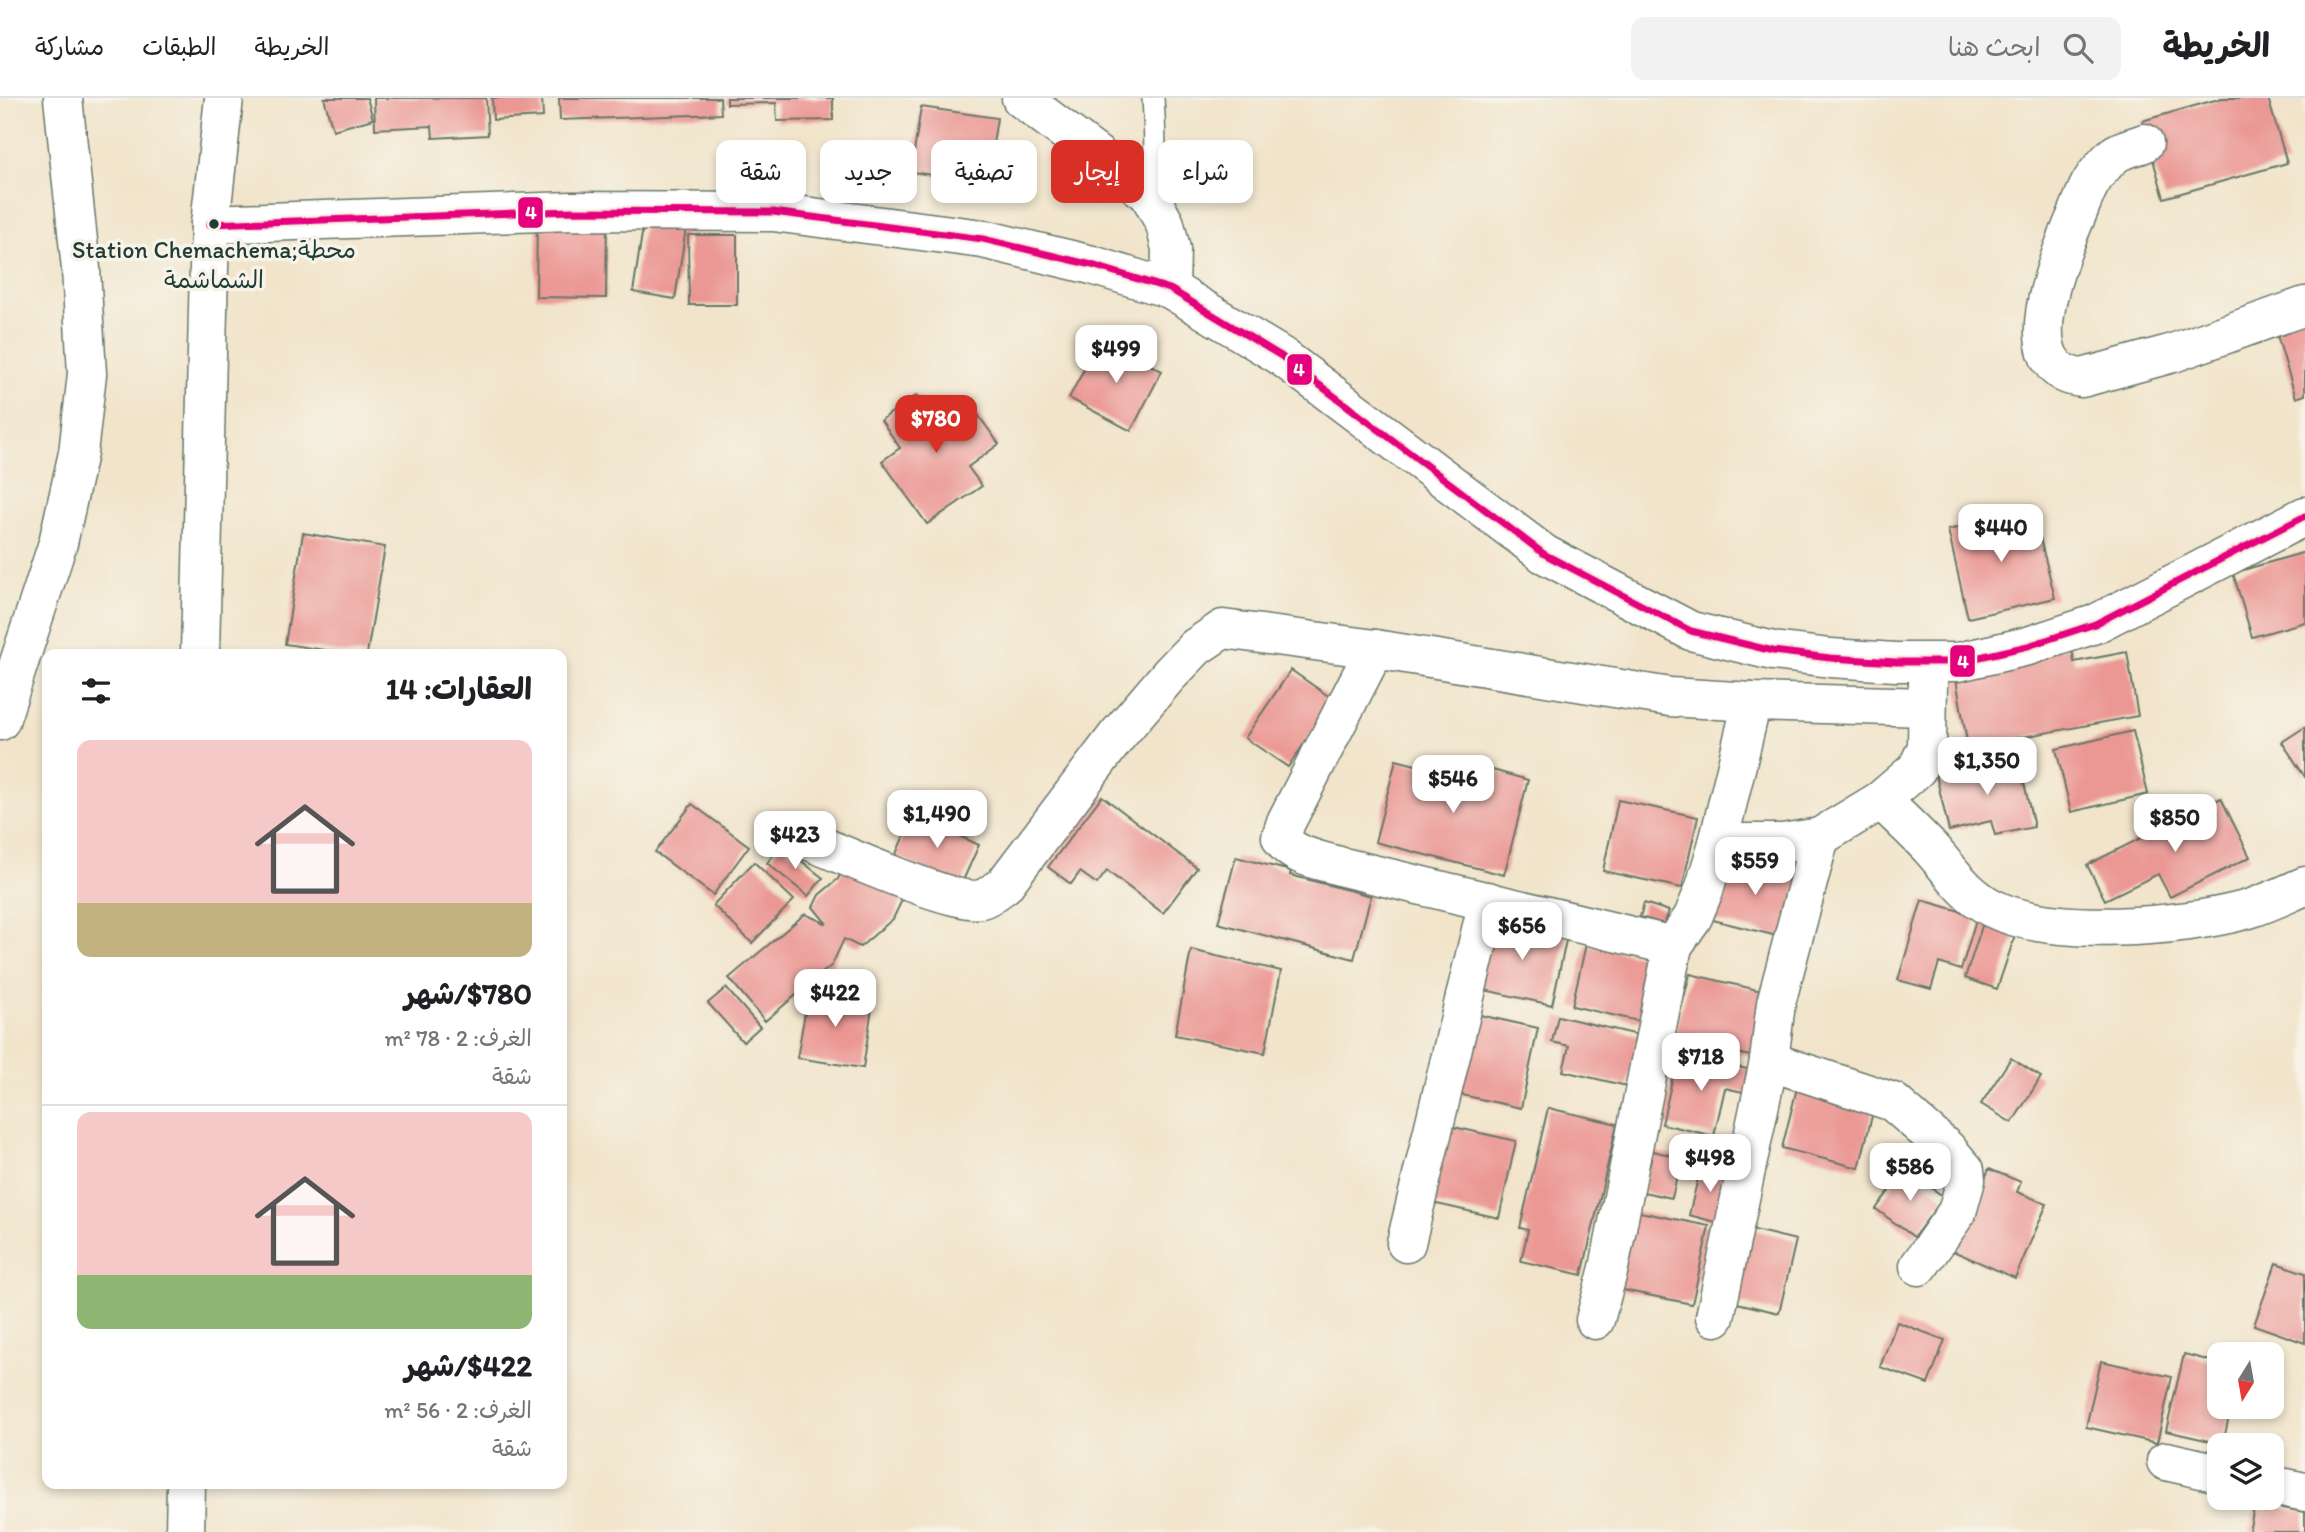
<!DOCTYPE html>
<html lang="ar">
<meta charset="utf-8">
<style>
body{margin:0;font-family:Itim,"Playpen Sans Arabic",sans-serif;background:#f2f2f2;color:#202124;direction:rtl;height:100vh;display:flex;flex-direction:column;font-size:26px;white-space:nowrap}
*{box-sizing:border-box;margin:0}
p{font-size:23px;color:#757577}
.icon{flex:none;width:38px;height:38px;fill:none;stroke:currentColor;stroke-width:2;stroke-linecap:round;stroke-linejoin:round}
.map{position:relative;flex:1;overflow:hidden;direction:ltr}
.side{position:absolute;left:42px;top:551px;width:525px;height:840px;display:flex;flex-direction:column;background:#fff;border-radius:14px;box-shadow:0 4px 10px #0003;direction:rtl}
.side>*{flex:none}
.banner{position:absolute;left:588px;top:42px;width:665px;height:63px;direction:rtl;display:flex;gap:14px}
.needle{width:46px;rotate:191deg}
.controls{position:absolute;left:2207px;top:1244px;display:grid;gap:14px}
.controls a{display:grid;place-items:center;width:77px;height:77px;border-radius:14px;background:#fff;box-shadow:0 4px 10px #0003;font-size:35px}
.price{position:absolute;translate:-50% -60px;padding:0 16px;border-radius:14px;background:#fff;color:#222;font-size:23px;line-height:46px;filter:drop-shadow(0 2px 4px #0008)}
.price::after{content:'';position:absolute;left:50%;top:42px;width:21px;height:16px;margin-left:-10px;background:inherit;clip-path:polygon(0 0,100% 0,50% 100%)}
.price.on{background:#d93025;color:#fff}
ul{padding:0;list-style:none}
li{display:grid;align-content:center;gap:14px;height:371px;padding:0 35px}
li+li{border-top:2px solid #e0e0e0}
li span{display:grid;place-items:center;height:217px;border-radius:14px;color:#555}
li>.icon{margin-inline-start:auto}
span .icon{width:126px;height:126px;fill:#fffc;stroke-width:1}
li b{font-size:30px}
h2{display:flex;justify-content:space-between;align-items:center;height:84px;padding:0 35px;font-size:30px}
.chip{padding:0 24px;border-radius:14px;background:#fff;box-shadow:0 4px 10px #0003;font-size:24px;line-height:63px}
.chip.on{background:#d93025;color:#fff}
header{display:flex;align-items:center;gap:42px;box-sizing:border-box;height:98px;padding:0 35px;background:#fff;border-bottom:2px solid #e0e0e0}
header strong{font-size:33px}
nav{display:flex;gap:38px;margin-inline-start:auto;font-size:24px}
.search{width:490px;height:63px;background:#f2f2f2;display:flex;align-items:center;gap:18px;box-sizing:border-box;padding:0 24px;border-radius:14px;color:#757577;font-size:26px}
.map>svg:first-child{display:block}
</style>
<header>
<strong>الخريطة</strong>
<div class="search"><svg class="icon" aria-label="search" viewBox="0 0 24 24"><circle cx="10" cy="10" r="6"/><path d="M15 15l6 6"/></svg>ابحث هنا</div>
<nav><a>الخريطة</a><a>الطبقات</a><a>مشاركة</a></nav>
</header>
<div class="map">
<svg width="2305" height="1434" viewBox="0 0 2305 1434">
<rect width="100%" height="100%" fill="#f7f3e8"/>
<filter id="ink" filterUnits="userSpaceOnUse"><feTurbulence type="fractalNoise" baseFrequency=".0143" numOctaves="2"/><feDisplacementMap in="SourceGraphic" scale="14" xChannelSelector="R" yChannelSelector="G"/><feConvolveMatrix kernelMatrix="1 2 1 2 8 2 1 2 1" color-interpolation-filters="sRGB"/></filter>
<filter id="wash" filterUnits="userSpaceOnUse"><feTurbulence type="fractalNoise" baseFrequency=".00686" numOctaves="4" result="noise"/><feDisplacementMap in="SourceGraphic" scale="28" xChannelSelector="R" yChannelSelector="G"/><feGaussianBlur stdDeviation="1.57" result="paint"/><feColorMatrix in="noise" values="0 0 0 0 0 0 0 0 0 0 0 0 0 0 0 0 0 1.4 0 .05"/><feComposite in="paint" operator="in"/></filter>
<g filter="url(#wash)">
<rect width="100%" height="100%" fill="#f1e4ca"/>
<g id="blocks">
<g fill="#eb9894">
<path d="M324,0h43l6,21 -40,11z"/>
<path d="M374,0h112l2,37 -55,3 -1,-12 -57,3z"/>
<path d="M492,0h50l1,19 -50,3z"/>
<path d="M559,0h161l1,16 -161,6z"/>
<path d="M727,0h106v22l-56,1 -1,-18 -49,1z"/>
<path d="M2222,0h46l19,65 -123,35 -22,-77z"/>
<path d="M921,9l76,11 -10,65 -76,-11z"/>
<path d="M537,118l70,1 -1,81 -70,-1z"/>
<path d="M644,123l42,7 -11,71 -42,-7z"/>
<path d="M688,137h49v70h-48z"/>
<path d="M2305,214v83l-9,3 -23,-76z"/>
<path d="M1100,241l62,32 -31,60 -62,-33z"/>
<path d="M917,297l20,28 31,-22 31,43 -31,23 14,19 -55,38 -45,-63 18,-13 -19,-28z"/>
<path d="M2033,412l22,88 -87,20 -20,-88z"/>
<path d="M303,435l82,14 -18,107h-17l-65,-10z"/>
<path d="M2305,454v70l-53,15 -19,-64z"/>
<path d="M2072,549l2,15 53,-10 11,64 -170,31 -14,-79z"/>
<path d="M1291,572l43,30 -46,67 -43,-29z"/>
<path d="M2305,629v50l-23,-35z"/>
<path d="M2133,633l15,63 -77,18 -15,-63z"/>
<path d="M2018,658l16,71 -39,8 -4,-14 -42,10 -13,-56z"/>
<path d="M1396,662l75,19 4,-14 53,15 -24,95 -129,-33z"/>
<path d="M1102,698l95,72 -34,45 -56,-42 -10,13 -17,-12 -9,12 -23,-17z"/>
<path d="M2221,700l29,59 -80,40 -12,-23 -53,26 -18,-35z"/>
<path d="M1618,702l80,17 -16,71 -79,-17z"/>
<path d="M692,706l57,42 -36,49 -58,-43z"/>
<path d="M913,717l66,30 -18,40 -66,-29z"/>
<path d="M781,747l42,33 -15,18 -41,-33z"/>
<path d="M1236,759l55,14 -1,4 81,21 -17,63 -136,-36z"/>
<path d="M1725,759l75,18 -15,63 -76,-19z"/>
<path d="M754,764l40,38 -42,43 -39,-38z"/>
<path d="M844,768l47,22 11,12 -9,19 -33,28 -16,-8 -12,26 -67,56 -36,-43 76,-64 22,10 -14,-17 6,-12 19,-16z"/>
<path d="M1922,802l55,16 -16,54 -22,-7 -8,26 -33,-9z"/>
<path d="M1644,805l25,8 -5,13 -24,-7z"/>
<path d="M1491,821l76,17 -15,69 -76,-17z"/>
<path d="M1983,825l33,10 -19,56 -32,-11z"/>
<path d="M1586,846l71,16 -14,62 -71,-16z"/>
<path d="M1191,852l90,21 -16,82 -90,-18z"/>
<path d="M1690,876l76,18 -16,64 -76,-19z"/>
<path d="M726,890l34,39 -17,15 -35,-39z"/>
<path d="M809,892l64,11 -10,67 -66,-10z"/>
<path d="M1471,915l67,15 -17,80 -68,-15z"/>
<path d="M1558,918l80,19 -11,51 -64,-15 6,-25 -17,-4z"/>
<path d="M1678,956l74,16 -5,23 -22,-5 -11,48 -52,-12z"/>
<path d="M2011,960l30,19 -29,46 -31,-19z"/>
<path d="M1797,990l77,20 -15,60 -77,-20z"/>
<path d="M1548,1010l69,16 -35,151 -61,-14 7,-31 -8,-2z"/>
<path d="M1445,1027l71,16 -17,77 -71,-16z"/>
<path d="M1702,1042l27,7 -4,18 -27,-7z"/>
<path d="M1653,1053l28,7 -9,40 -29,-6z"/>
<path d="M1701,1068l30,8 -12,49 -30,-8z"/>
<path d="M1905,1071l39,28 -30,40 -38,-28z"/>
<path d="M1989,1071l32,13 -4,10 30,12 -32,74 -62,-27z"/>
<path d="M1630,1112l79,16 -17,78 -79,-16z"/>
<path d="M1750,1131l46,11 -17,73 -46,-11z"/>
<path d="M2276,1165l29,10v70l-51,-18z"/>
<path d="M1897,1224l48,18 -17,44 -48,-17z"/>
<path d="M2184,1256l35,9v44h12l-8,37 -57,-13z"/>
<path d="M2101,1263l71,16 -15,66 -71,-16z"/>
<path d="M2255,1405l50,9v20h-56z"/>
</g>
</g>
</g>
<g filter="url(#ink)">
<use href="#blocks" fill-opacity="0" stroke="#687768" stroke-width="2"/>
<g fill="none" stroke-linecap="round" stroke-linejoin="round">
<g stroke="#687768" stroke-width="24">
<path id="service" d="M1149,96c8,-32 6,-63 4,-96"/>
</g>
<g stroke="#687768" stroke-width="41">
<g id="minor">
<path d="M1021,0l128,96 16,30 6,25 -1,40"/>
<path d="M2144,45c-9,4 -23,6 -30,12 -8,7 -19,20 -24,29 -6,11 -10,24 -15,35 -16,38 -65,152 7,159l91,-25 132,-47"/>
<path d="M210,126l361,-13 202,1 210,27 109,26 78,24 111,67 263,198 147,77 82,20 57,7 66,4h62l70,-16 67,-22 210,-108"/>
<path d="M1375,551l-89,173 -5,15c9,20 43,24 62,30l330,79"/>
<path d="M1881,702c17,16 34,32 50,49 18,20 35,46 61,59 59,30 191,19 253,2 21,-6 41,-16 60,-24"/>
<path d="M788,734c33,13 166,74 193,67 8,-2 16,-9 23,-14l113,-149 52,-61 27,-28 27,-18 152,20 295,48 82,5 175,5"/>
<path d="M1718,745l34,-141"/>
<path d="M1769,963l124,41 54,47 18,21 1,10 -9,32 -38,54"/>
<path d="M1406,1145l82,-342"/>
<path d="M1715,1219l54,-256 7,-58 44,-166"/>
<path d="M1595,1222l14,-52 64,-322 20,-29 11,-27 14,-47h64l38,-6 61,-37 36,-31 10,-22 1,-65"/>
<path d="M2166,1363l53,12"/>
<path d="M2272,1387l33,7"/>
</g>
</g>
<g stroke="#687768" stroke-width="41">
<path id="tertiary" d="M0,623l58,-178 20,-90 9,-79 -6,-105 -18,-171"/>
</g>
<g stroke="#687768" stroke-width="41">
<g id="primary">
<path d="M200,556l10,-430 14,-126"/>
<path d="M185,1434l1,-48"/>
</g>
</g>
<use href="#service" stroke="#fff" stroke-width="21"/>
<use href="#minor" stroke="#fff" stroke-width="38"/>
<use href="#tertiary" stroke="#fff" stroke-width="38"/>
<use href="#primary" stroke="#fff" stroke-width="38"/>
<g stroke="#f7f3e8" stroke-width="12">
<path id="bus-1" d="M210,126l361,-13 202,1 210,27 109,26 78,24 111,67 263,198 147,77 82,20 57,7 66,4h62l70,-16 67,-22 210,-108"/>
</g>
<use href="#bus-1" stroke="#e5007d" stroke-width="7"/>
</g>
</g>
<circle fill="#1f3d34" stroke="#f7f3e8" stroke-width="2.5" cx="214" cy="126" r="6"/>
<g text-anchor="middle" stroke-width="7" stroke-linejoin="round" paint-order="stroke">
<g font-size="24" fill="#1f3d34" stroke="#f7f3e8">
<text x="214" y="160">Station Chemachema;محطة<tspan x="214" dy="30">الشماشمة</tspan></text>
</g>
</g>
<g stroke="#f7f3e8" stroke-width="2.5">
<rect x="517" y="98" width="27" height="33" rx="7" fill="#e5007d"/>
<rect x="1286" y="255" width="27" height="33" rx="7" fill="#e5007d"/>
<rect x="1949" y="546" width="27" height="34" rx="7" fill="#e5007d"/>
</g>
<g font-size="19" text-anchor="middle" font-weight="bold" fill="#fff">
<text x="531" y="121">4</text>
<text x="1299" y="278">4</text>
<text x="1963" y="570">4</text>
</g>
</svg>
<div class="controls">
<a><svg class="needle" viewBox="-14 -14 28 28"><path d="M0-13l5 13h-10z" fill="#e53935"/><path d="M0 13l5-13h-10z" fill="#757577"/></svg></a>
<a><svg class="icon" aria-label="layers" viewBox="0 0 24 24"><path d="M12 4l9 5-9 5-9-5zM3 14l9 5 9-5"/></svg></a>
</div>
<b class="price" style="left:1116px;top:287px">$499</b>
<b class="price on" style="left:936px;top:357px">$780</b>
<b class="price" style="left:2001px;top:466px">$440</b>
<b class="price" style="left:1987px;top:699px">$1,350</b>
<b class="price" style="left:1453px;top:717px">$546</b>
<b class="price" style="left:937px;top:752px">$1,490</b>
<b class="price" style="left:2175px;top:756px">$850</b>
<b class="price" style="left:795px;top:773px">$423</b>
<b class="price" style="left:1755px;top:799px">$559</b>
<b class="price" style="left:1522px;top:864px">$656</b>
<b class="price" style="left:835px;top:931px">$422</b>
<b class="price" style="left:1701px;top:995px">$718</b>
<b class="price" style="left:1710px;top:1096px">$498</b>
<b class="price" style="left:1910px;top:1105px">$586</b>
<div class="banner">
<a class="chip">شراء</a>
<a class="chip on">إيجار</a>
<a class="chip">تصفية</a>
<a class="chip">جديد</a>
<a class="chip">شقة</a>
</div>
<section class="side">
<h2>العقارات: 14<svg class="icon" aria-label="filters" viewBox="0 0 24 24"><path d="M4 7h16M4 17h16"/><circle cx="9" cy="7" r="2"/><circle cx="15" cy="17" r="2"/></svg></h2>
<ul>
<li><span style="background:linear-gradient(#f6c9c9 75%,#c2b280 0)"><svg class="icon" aria-label="home" viewBox="0 0 24 24"><path d="M3 11l9-7 9 7M6 9v11h12V9"/></svg></span><div><b>$780/شهر</b><p>الغرف: 2 · 78 m²</p><p>شقة</p></div></li>
<li><span style="background:linear-gradient(#f6c9c9 75%,#8fb573 0)"><svg class="icon" aria-label="home" viewBox="0 0 24 24"><path d="M3 11l9-7 9 7M6 9v11h12V9"/></svg></span><div><b>$422/شهر</b><p>الغرف: 2 · 56 m²</p><p>شقة</p></div></li>
</ul>
</section>
</div>
